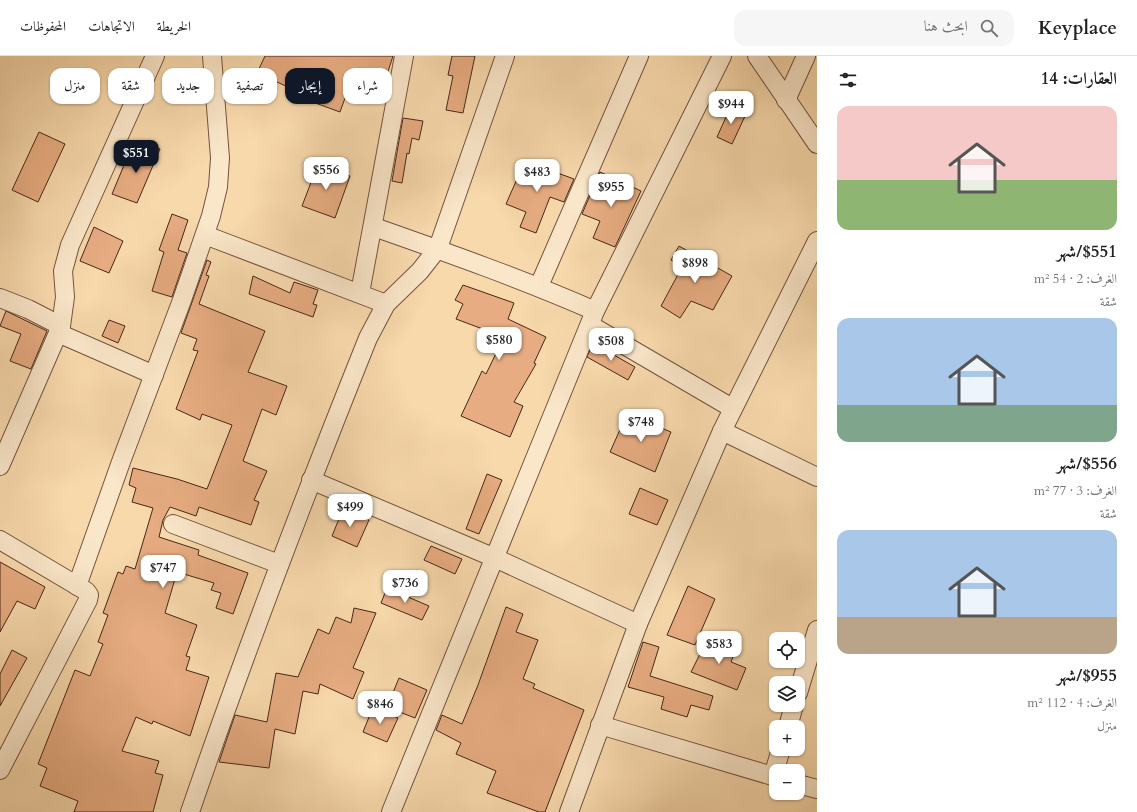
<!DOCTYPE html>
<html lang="ar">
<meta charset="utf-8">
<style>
body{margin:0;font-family:Cardo,Amiri,serif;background:#f6f6f6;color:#202124;direction:rtl;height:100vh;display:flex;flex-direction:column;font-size:15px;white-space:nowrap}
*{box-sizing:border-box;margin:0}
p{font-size:13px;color:#757577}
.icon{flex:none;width:22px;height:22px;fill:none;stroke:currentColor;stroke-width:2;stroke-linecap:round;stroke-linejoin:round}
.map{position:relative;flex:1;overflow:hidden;direction:ltr}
.side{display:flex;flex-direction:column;background:#fff;width:320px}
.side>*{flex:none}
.top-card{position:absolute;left:12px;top:12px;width:380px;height:36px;direction:rtl;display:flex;gap:8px}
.buttons{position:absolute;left:769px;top:576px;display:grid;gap:8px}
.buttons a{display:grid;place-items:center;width:36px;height:36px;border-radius:8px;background:#fff;box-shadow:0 1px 3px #0004;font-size:20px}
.price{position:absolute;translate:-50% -34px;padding:0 9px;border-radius:8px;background:#fff;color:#222;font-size:13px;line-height:26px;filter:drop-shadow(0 1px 2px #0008)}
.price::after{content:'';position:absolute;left:50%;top:24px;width:12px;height:9px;margin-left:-6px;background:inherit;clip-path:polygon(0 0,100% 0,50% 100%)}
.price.current{background:#111827;color:#fff}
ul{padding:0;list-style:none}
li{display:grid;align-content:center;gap:8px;height:212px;padding:0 20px}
li span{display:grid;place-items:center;height:124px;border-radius:12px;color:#555}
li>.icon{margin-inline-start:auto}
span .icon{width:72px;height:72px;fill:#fffc;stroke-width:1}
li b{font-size:17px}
h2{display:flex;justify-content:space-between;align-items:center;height:48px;padding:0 20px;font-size:17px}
.pill{padding:0 14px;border-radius:12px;background:#fff;box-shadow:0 1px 3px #0004;font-size:14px;line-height:36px}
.pill.current{background:#111827;color:#fff}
header{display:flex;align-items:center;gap:24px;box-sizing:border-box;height:56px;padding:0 20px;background:#fff;border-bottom:1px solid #e0e0e0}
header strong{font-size:19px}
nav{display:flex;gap:22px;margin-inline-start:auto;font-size:14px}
.search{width:280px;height:36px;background:#f6f6f6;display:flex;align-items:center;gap:10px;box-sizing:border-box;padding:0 14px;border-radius:12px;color:#757577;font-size:15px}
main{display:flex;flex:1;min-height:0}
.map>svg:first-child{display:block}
</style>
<header>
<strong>Keyplace</strong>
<div class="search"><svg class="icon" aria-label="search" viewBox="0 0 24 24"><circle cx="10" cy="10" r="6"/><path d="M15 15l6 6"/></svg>ابحث هنا</div>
<nav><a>الخريطة</a><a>الاتجاهات</a><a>المحفوظات</a></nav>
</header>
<main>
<section class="side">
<h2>العقارات: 14<svg class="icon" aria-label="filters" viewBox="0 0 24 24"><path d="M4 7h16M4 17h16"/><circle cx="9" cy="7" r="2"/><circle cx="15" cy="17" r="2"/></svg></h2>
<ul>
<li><span style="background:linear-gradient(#f6c9c9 60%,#8fb573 0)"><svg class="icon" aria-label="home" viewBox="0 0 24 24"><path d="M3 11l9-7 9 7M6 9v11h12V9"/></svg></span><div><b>$551/شهر</b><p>الغرف: 2 · 54 m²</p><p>شقة</p></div></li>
<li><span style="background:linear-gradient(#a9c7e8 70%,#7fa58c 0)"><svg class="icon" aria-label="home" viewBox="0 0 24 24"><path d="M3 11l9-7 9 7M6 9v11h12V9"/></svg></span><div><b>$556/شهر</b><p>الغرف: 3 · 77 m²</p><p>شقة</p></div></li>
<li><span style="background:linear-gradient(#a9c7e8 70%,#b9a48a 0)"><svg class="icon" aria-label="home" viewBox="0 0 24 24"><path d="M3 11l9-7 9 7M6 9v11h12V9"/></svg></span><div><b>$955/شهر</b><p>الغرف: 4 · 112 m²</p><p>منزل</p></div></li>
</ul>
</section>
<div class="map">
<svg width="817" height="756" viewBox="0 0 817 756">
<rect width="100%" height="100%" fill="#f8d9ac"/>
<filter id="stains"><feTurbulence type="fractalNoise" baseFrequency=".005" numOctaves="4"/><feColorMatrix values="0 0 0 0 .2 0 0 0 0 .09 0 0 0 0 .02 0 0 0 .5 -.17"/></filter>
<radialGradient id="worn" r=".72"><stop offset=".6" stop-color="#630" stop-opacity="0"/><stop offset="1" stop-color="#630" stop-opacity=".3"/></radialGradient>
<g fill="#e7ac81" stroke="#472719">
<path d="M265,0h128l-12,37 -31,-9 -10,28 -33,-12 1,-4 -51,-23z"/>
<path d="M452,0h23l-12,57 -17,-3 7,-34 -5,-1z"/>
<path d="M731,50l15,8 -14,30 -15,-7z"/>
<path d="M403,62l20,3 -4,19 -7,-2 -3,16 -2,-1 -5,30 -10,-2z"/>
<path d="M39,76l26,12 -27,58 -26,-12z"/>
<path d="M145,86l15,7 -23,54 -25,-9 15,-36 10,4z"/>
<path d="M525,105l49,18 -10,23 -14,-5 -14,36 -16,-6 6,-15 -20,-8z"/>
<path d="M318,108l32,12 -15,42 -33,-12z"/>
<path d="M600,116l41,19 -26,56 -22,-9 7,-17 -18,-7z"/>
<path d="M172,158l16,6 -10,30 9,3 -15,44 -20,-6 12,-39 -5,-2z"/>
<path d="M94,171l29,14 -14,32 -29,-12z"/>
<path d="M679,190l53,30 -19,34 -22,-9 -11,17 -19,-12 21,-39 -11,-7z"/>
<path d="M207,204l4,2 -5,13 3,1 -10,28 66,27 -17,41 39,14 -11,29 -14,-6 -19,52 24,10 -13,29 5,2 -8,23 -52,-18 -3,9 -26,-9 -7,13 -4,17 40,13 -1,5 50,18 -15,41 -17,-6 5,-15 -10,-3 3,-7 -37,-11 -12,41 32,12 -11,31 4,1 -4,13 23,7 -19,59 -37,-15 -1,3 -16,-7 -14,34 37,10 -4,12 8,2 -10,37h-79l4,-11 -38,-15 7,-18 -9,-4 37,-94 15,6 13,-32 -5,-2 10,-27 -5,-2 15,-41 5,2 3,-8 9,3 18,-61 -21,-6 4,-14 -7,-3 4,-17 44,11 30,10 25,-64 -30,-11 -2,6 -24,-11 22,-58 -5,-1 4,-11 -16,-6z"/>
<path d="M253,220l37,17 4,-11 24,8 -5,14 4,1 -4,12 -64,-23z"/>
<path d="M463,229l51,18 -6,16 38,18 -12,26 2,1 -22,38 9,4 -13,31 -49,-21 21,-45 4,3 18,-37 -48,-18 7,-15 -8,-4z"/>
<path d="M6,255l41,20 -16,38 -21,-8 11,-27 -21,-8z"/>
<path d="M109,264l16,6 -7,17 -16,-7z"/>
<path d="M593,287l42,24 -7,13 -41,-23z"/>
<path d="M627,358l44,18 -16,40 -45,-20z"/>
<path d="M487,418l15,6 -23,54 -13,-5z"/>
<path d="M640,432l28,12 -11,25 -28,-11z"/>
<path d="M343,453l26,11 -12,27 -25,-11z"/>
<path d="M431,490l31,13 -7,15 -31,-14z"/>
<path d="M0,506l45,25 -10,22 -18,-8 -17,31z"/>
<path d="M688,530l27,13 -20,46 -28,-10z"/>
<path d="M387,532l42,18 -7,14 -41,-17z"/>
<path d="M506,551l17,7 -7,18 22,8 -15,39 12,5 -2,4 51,22 -39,102h-6l-52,-19 9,-22 -40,-17 5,-11 -25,-13 6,-15 20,9 16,-39z"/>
<path d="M354,552l22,5 -23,55 11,4 -11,27 -33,-15 -2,10 -15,-3 -8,43 -20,-5 -6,39 -50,-6 16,-47 32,7 9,-49 22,4 20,-48 11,5 7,-17 15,6z"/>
<path d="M708,582l28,11 -5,13 15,6 -9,22 -46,-18z"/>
<path d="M643,586l16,5 -9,29 63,20 -4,14 -18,-5 -4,12 -26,-8 3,-12 -36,-10z"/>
<path d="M12,594l15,8 -27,48v-32z"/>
<path d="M399,622l28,12 -12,28 -28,-11z"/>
<path d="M373,651l25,11 -11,24 -24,-10z"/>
</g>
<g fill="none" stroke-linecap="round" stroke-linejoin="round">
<g stroke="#73543e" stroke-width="20">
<g id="street">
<path d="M757,0l60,88"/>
<path d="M786,44l20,-44"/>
<path d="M374,171c74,26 148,52 221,84"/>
<path d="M205,179l181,69"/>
<path d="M539,230l100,-230"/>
<path d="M360,237l44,-237"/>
<path d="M0,242l28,11 33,17"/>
<path d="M590,269l142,83"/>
<path d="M58,277l96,42"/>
<path d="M722,375l95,46"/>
<path d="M0,410l61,-140 4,-29 -2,-26 7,-26 85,-189"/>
<path d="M311,424l184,78 143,66"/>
<path d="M173,468l106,40"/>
<path d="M0,484l86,51 3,4 -1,5 -88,170"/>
<path d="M77,530l45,-127 60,-159 29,-84 7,-29 2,-29 -8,-102"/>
<path d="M798,637l19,-63"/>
<path d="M600,669l176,52"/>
<path d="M788,671l6,-22"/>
<path d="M773,720l8,-27"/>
<path d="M798,728l19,5"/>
<path d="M190,756c55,-160 115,-317 178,-474l18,-34 34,-33 18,-23 67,-192"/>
<path d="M391,756l204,-501 127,-255"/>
<path d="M569,756l69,-188 84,-193 95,-190"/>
</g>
</g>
<use href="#street" stroke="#fae6c9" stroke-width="18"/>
</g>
<rect width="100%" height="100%" filter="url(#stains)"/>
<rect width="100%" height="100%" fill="url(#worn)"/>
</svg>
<div class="buttons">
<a><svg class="icon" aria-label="locate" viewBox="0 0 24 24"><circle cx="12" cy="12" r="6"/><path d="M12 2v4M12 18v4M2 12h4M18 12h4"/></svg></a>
<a><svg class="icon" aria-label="layers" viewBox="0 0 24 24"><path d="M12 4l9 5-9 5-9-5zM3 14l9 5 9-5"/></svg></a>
<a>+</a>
<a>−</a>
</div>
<b class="price" style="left:731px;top:69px">$944</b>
<b class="price current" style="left:136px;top:118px">$551</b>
<b class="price" style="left:326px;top:135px">$556</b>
<b class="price" style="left:537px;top:137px">$483</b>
<b class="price" style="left:611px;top:152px">$955</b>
<b class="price" style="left:695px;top:228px">$898</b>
<b class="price" style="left:499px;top:305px">$580</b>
<b class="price" style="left:611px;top:306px">$508</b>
<b class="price" style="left:641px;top:387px">$748</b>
<b class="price" style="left:350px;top:472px">$499</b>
<b class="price" style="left:163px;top:533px">$747</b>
<b class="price" style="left:405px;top:548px">$736</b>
<b class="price" style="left:719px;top:609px">$583</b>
<b class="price" style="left:380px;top:669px">$846</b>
<div class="top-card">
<a class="pill">شراء</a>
<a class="pill current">إيجار</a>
<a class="pill">تصفية</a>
<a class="pill">جديد</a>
<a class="pill">شقة</a>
<a class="pill">منزل</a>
</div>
</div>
</main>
